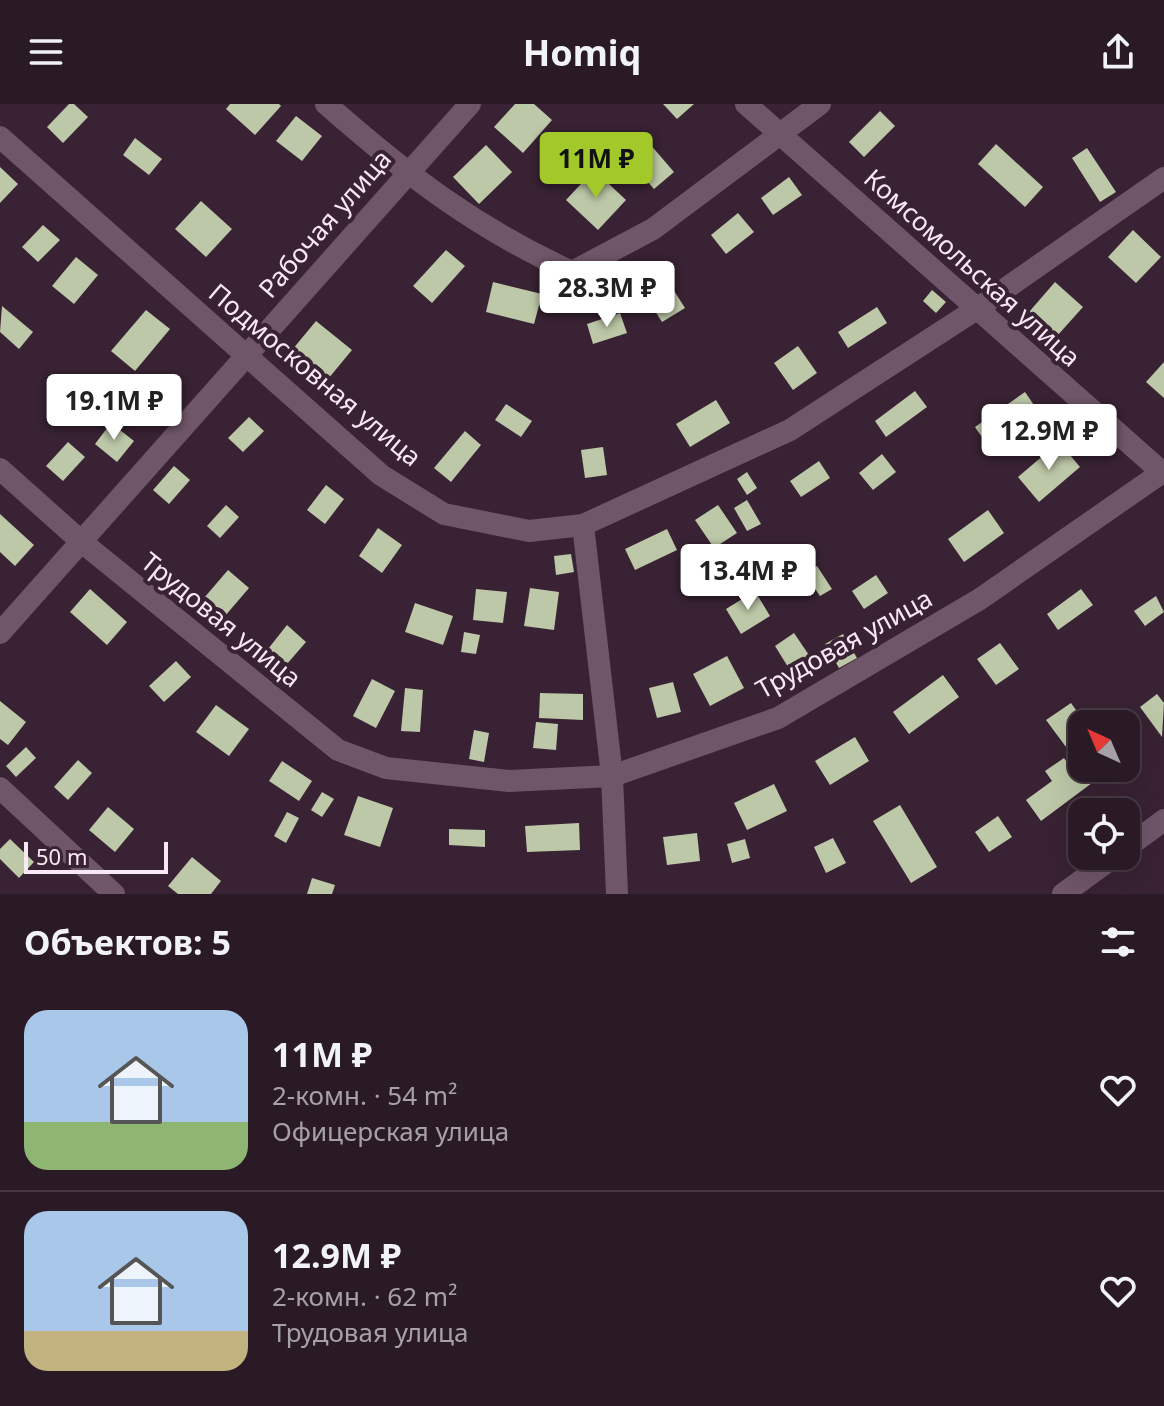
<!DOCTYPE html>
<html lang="ru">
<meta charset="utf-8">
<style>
body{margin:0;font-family:"Noto Sans",sans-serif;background:#362732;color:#f1f3f6;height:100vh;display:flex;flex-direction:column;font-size:30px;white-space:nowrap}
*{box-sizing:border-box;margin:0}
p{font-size:26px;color:#a5a1a7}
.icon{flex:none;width:44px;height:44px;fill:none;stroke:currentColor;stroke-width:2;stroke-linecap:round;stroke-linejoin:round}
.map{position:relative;height:790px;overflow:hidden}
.details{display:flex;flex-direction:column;background:#2a1a26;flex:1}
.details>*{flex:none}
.needle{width:52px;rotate:316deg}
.tools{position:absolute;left:1068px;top:606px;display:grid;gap:16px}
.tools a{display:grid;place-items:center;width:72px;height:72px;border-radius:16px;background:#2a1a26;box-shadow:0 8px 32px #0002,0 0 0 2px #463843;font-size:40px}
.scale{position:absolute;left:24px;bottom:20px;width:144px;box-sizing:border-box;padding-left:8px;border:4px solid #f7e8f3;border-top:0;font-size:22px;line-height:28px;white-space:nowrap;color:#f7e8f3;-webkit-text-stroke:6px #382233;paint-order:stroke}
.price{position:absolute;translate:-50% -68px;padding:0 18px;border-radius:8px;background:#fff;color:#222;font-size:26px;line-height:52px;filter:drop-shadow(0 2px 4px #0008)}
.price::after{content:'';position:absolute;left:50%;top:48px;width:24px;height:18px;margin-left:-12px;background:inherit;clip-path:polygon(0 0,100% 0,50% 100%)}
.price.current{background:#a2c929;color:#111}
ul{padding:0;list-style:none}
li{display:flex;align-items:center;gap:24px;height:200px;padding:0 24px}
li+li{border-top:2px solid #463843}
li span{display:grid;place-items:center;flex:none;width:224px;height:160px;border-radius:24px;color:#555}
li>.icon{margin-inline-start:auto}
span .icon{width:96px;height:96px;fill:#fffc;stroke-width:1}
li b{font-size:34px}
h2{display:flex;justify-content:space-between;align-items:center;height:96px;padding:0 24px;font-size:34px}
header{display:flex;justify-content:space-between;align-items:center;height:104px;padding:0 24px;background:#2a1a26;font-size:36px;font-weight:700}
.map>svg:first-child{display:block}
</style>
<header><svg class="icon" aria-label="menu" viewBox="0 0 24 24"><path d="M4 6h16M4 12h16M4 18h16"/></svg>Homiq<svg class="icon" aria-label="share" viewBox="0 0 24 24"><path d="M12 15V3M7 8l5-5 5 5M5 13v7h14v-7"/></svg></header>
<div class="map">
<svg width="1164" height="790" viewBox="0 0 1164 790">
<rect width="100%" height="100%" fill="#382233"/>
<g fill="#bdc8a8">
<path d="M69,0h5l14,13 -25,26 -16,-16z"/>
<path d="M230,0h49l2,2 -26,29 -29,-26z"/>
<path d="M515,0h19l18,16 -29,33 -29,-26z"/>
<path d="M663,0h31l-17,15z"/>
<path d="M880,7l15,15 -31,31 -15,-15z"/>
<path d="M296,12l26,20 -20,25 -26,-20z"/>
<path d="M643,32l31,36 -20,17 -31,-35z"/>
<path d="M135,34l27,21 -13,16 -26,-20z"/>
<path d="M996,40l47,43 -18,20 -47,-43z"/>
<path d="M486,41l26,27 -33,32 -26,-27z"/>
<path d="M1087,44l29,44 -16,10 -28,-44z"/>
<path d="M0,63l18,17 -18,19z"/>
<path d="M594,66l32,30 -28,30 -32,-30z"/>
<path d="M789,73l13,18 -29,20 -12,-17z"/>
<path d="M201,97l31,28 -26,28 -31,-28z"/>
<path d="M738,109l16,19 -28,22 -15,-19z"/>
<path d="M43,121l17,15 -22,22 -16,-15z"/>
<path d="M1133,126l28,27 -25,26 -28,-26z"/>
<path d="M446,146l19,16 -33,37 -19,-17z"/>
<path d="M76,153l22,18 -24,29 -22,-18z"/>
<path d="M664,171l21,33 -23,14 -21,-33z"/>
<path d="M493,178l49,12 -8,30 -48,-12z"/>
<path d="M1055,178l28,25 -26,29 -28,-24z"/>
<path d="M932,186l14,12 -10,11 -13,-12z"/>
<path d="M2,202l31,26 -14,17 -19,-17z"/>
<path d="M877,203l10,16 -39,25 -10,-16z"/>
<path d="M146,206l24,19 -35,42 -24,-20z"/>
<path d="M620,209l7,20 -34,11 -6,-20z"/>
<path d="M316,217l36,29 -24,29 -36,-29z"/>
<path d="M798,242l19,27 -24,17 -19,-27z"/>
<path d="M1164,258v36l-18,-16z"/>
<path d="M915,287l12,16 -41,30 -11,-16z"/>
<path d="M1025,288l11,16 -50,35 -11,-16z"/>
<path d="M716,296l14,23 -40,24 -14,-23z"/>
<path d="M506,300l26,17 -11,16 -26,-17z"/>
<path d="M249,313l15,14 -21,21 -15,-14z"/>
<path d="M111,319l23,18 -17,21 -22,-18z"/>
<path d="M465,327l16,14 -30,37 -17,-14z"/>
<path d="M68,338l17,15 -22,24 -17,-15z"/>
<path d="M1059,338l21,25 -41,35 -21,-25z"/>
<path d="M603,343l4,28 -22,3 -4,-28z"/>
<path d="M882,350l14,18 -23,18 -14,-17z"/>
<path d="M819,357l11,17 -29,19 -11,-16z"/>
<path d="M174,362l16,14 -21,24 -16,-14z"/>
<path d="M747,368l10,16 -10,7 -10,-16z"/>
<path d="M326,381l18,14 -19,25 -18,-14z"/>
<path d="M747,396l14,24 -14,7 -13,-23z"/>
<path d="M226,401l13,12 -19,21 -13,-12z"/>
<path d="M718,401l19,28 -23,15 -19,-28z"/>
<path d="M988,406l16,23 -40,29 -16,-23z"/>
<path d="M0,410l34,31 -19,21 -15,-14z"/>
<path d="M378,424l24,17 -20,28 -23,-17z"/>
<path d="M667,425l10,21 -42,20 -10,-21z"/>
<path d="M789,444l4,9 -24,11 -4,-9z"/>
<path d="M571,450l3,18 -18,3 -2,-19z"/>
<path d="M716,450l7,15 -18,9 -7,-15z"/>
<path d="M817,462l15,23 -12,7 -15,-22z"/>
<path d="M228,466l21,18 -24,28 -21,-18z"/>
<path d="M876,471l12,18 -24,16 -12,-18z"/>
<path d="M530,484l29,4 -5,38 -30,-4z"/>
<path d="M90,485l37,33 -20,23 -37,-33z"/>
<path d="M476,485l31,3 -4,31 -30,-3z"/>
<path d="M1081,485l12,16 -35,25 -11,-16z"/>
<path d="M755,487l15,25 -29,18 -15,-25z"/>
<path d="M1156,492l8,16 -19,14 -11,-15z"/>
<path d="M415,499l38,13 -10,29 -38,-13z"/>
<path d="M287,521l19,17 -19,22 -19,-15z"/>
<path d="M464,528l16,3 -4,19 -15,-2z"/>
<path d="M794,529l19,28 -20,14 -18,-29z"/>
<path d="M843,530l14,24 -18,10 -14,-24z"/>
<path d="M1000,539l19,26 -23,16 -19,-26z"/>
<path d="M727,552l17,32 -34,18 -17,-32z"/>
<path d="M176,557l15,16 -27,25 -15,-16z"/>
<path d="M943,571l16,22 -50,37 -16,-22z"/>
<path d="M372,575l23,12 -19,37 -23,-12z"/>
<path d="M673,578l8,30 -24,6 -8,-30z"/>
<path d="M405,584l18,2 -3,42 -19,-1z"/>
<path d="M540,589l43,1v26l-44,-2z"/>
<path d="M1157,590l7,9 -2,34 -22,-30z"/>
<path d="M0,597l26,21 -18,23 -8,-6z"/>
<path d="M1071,599l15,21h-4v17l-13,10 -23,-31z"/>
<path d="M216,601l33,24 -20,27 -33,-24z"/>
<path d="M536,618l22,2 -2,26 -23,-2z"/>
<path d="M474,626l15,3 -5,29 -15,-3z"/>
<path d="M855,633l14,24 -39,24 -15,-24z"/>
<path d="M26,643l10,11 -20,19 -10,-11z"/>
<path d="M1064,654l6,9 7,-5 15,21 -51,38 -15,-21 26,-19 -7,-10z"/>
<path d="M78,656l14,13 -24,27 -14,-13z"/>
<path d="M282,657l30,20 -13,20 -30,-20z"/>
<path d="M774,680l13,27 -40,19 -13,-27z"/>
<path d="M322,688l12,7 -12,18 -11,-7z"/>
<path d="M358,692l35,12 -13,39 -36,-12z"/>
<path d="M900,701l37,62 -26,16 -38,-62z"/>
<path d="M108,703l26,22 -19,23 -26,-22z"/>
<path d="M287,708l12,6 -13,25 -12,-7z"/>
<path d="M998,712l14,21 -23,15 -14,-20z"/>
<path d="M579,719l1,27 -53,2 -2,-26z"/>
<path d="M449,725l36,1v17l-36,-2z"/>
<path d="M697,729l3,28 -33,4 -4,-28z"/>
<path d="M833,734l13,25 -20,10 -12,-26z"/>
<path d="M10,735l24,23 -15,16 -19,-19v-10z"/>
<path d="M745,735l5,19 -18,5 -5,-19z"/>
<path d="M192,753l29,24 -10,13h-33l-10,-8z"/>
<path d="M312,774l23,7 -3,9h-25z"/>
</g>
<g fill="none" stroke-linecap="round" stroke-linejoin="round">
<g stroke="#6f5669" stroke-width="22">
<path d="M326,0c81,71 148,123 246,168l81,-43 167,-125"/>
<path d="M746,0l418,370"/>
<path d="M0,33l381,338 63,39 85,17 54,-6 207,-95 185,-120 189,-132"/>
<path d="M0,365l83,74 255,207 48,18 123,13 103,-5 166,-58 202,-119 184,-128"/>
<path d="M583,421l29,251 5,118"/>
<path d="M0,529l470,-529"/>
<path d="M0,684l114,106"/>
<path d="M1126,744l38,-28"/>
<path d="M1063,790l52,-38"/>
</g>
</g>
<g text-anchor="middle" stroke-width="8" stroke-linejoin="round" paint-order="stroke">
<g font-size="26" fill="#f7e8f3" stroke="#382233">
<text transform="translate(325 120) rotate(-49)" y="9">Рабочая улица</text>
<text transform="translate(972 164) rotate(42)" y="9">Комсомольская улица</text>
<text transform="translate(315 271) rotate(40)" y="9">Подмосковная улица</text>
<text transform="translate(221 516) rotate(39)" y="9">Трудовая улица</text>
<text transform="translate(844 540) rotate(-29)" y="9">Трудовая улица</text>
</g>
</g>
</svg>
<div class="tools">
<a><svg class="needle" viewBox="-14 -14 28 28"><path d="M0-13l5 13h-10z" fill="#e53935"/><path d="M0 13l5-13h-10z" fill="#a5a1a7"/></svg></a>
<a><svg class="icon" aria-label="locate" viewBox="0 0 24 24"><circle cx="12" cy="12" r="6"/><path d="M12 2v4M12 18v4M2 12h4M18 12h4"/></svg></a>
</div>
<div class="scale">50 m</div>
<b class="price current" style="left:596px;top:96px">11M ₽</b>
<b class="price" style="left:607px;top:225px">28.3M ₽</b>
<b class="price" style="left:114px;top:338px">19.1M ₽</b>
<b class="price" style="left:1049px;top:368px">12.9M ₽</b>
<b class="price" style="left:748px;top:508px">13.4M ₽</b>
</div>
<section class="details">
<h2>Объектов: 5<svg class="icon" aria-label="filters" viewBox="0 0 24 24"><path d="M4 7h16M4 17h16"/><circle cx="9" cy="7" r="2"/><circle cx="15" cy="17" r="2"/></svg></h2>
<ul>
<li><span style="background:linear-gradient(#a9c7e8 70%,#8fb573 0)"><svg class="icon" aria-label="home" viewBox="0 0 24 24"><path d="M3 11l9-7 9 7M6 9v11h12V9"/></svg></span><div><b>11M ₽</b><p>2-комн. · 54 m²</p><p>Офицерская улица</p></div><svg class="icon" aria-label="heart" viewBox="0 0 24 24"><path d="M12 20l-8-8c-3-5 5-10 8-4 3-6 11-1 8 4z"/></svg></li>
<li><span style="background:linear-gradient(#a9c7e8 75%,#c2b280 0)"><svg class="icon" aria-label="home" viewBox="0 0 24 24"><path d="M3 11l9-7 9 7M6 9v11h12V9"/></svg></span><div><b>12.9M ₽</b><p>2-комн. · 62 m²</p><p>Трудовая улица</p></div><svg class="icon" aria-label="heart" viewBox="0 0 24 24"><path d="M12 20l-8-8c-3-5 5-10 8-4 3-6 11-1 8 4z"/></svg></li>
</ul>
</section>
